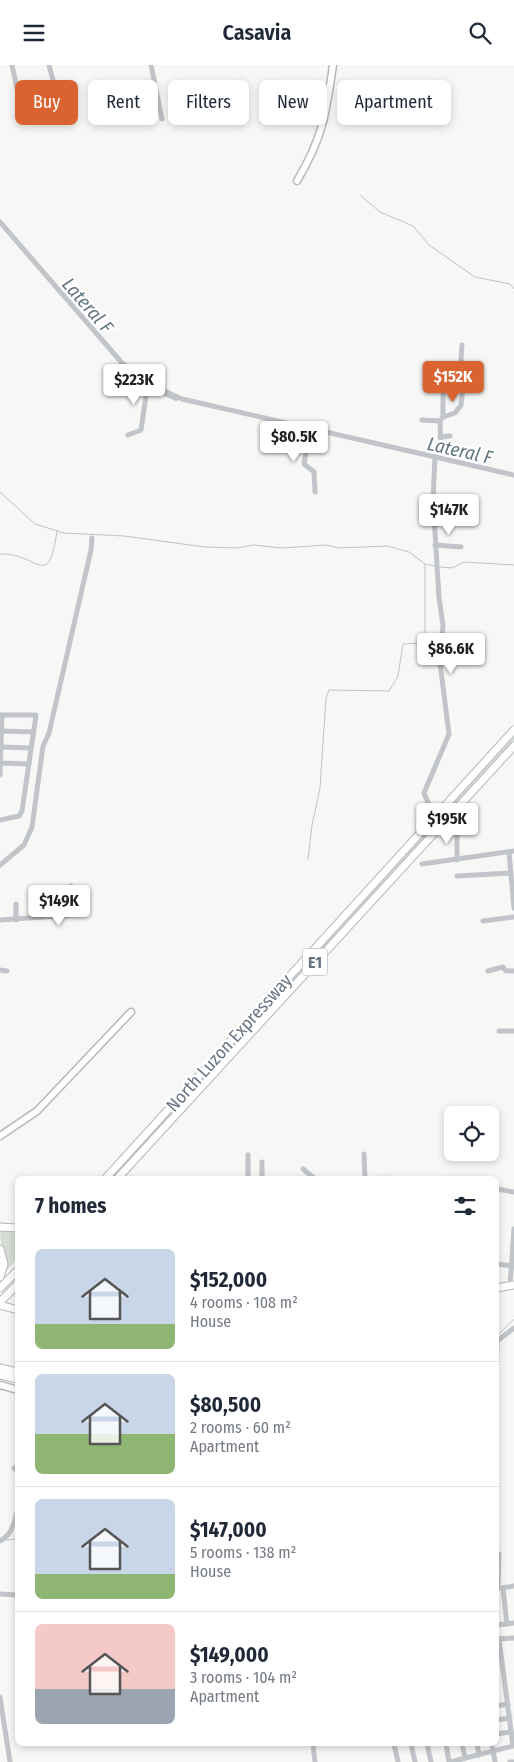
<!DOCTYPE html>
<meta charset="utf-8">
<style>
body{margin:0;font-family:"Fira Sans Condensed",sans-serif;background:#f6f6f7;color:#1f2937;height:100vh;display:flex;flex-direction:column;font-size:19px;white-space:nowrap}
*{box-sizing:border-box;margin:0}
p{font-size:16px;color:#747a83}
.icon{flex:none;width:28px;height:28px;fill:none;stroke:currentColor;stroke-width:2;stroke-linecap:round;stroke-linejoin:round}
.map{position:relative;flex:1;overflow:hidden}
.details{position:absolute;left:15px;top:1111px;width:484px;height:570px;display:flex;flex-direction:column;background:#fff;border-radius:8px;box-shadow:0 2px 8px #0003}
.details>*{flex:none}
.guide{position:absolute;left:15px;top:15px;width:485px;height:45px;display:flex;gap:10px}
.fabs{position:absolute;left:444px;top:1041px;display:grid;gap:10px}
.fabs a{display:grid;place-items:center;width:55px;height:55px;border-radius:8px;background:#fff;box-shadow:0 2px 8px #0003;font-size:25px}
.price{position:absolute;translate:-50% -42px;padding:0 11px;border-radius:5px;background:#fff;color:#222;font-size:16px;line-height:32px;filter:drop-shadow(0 1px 2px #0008)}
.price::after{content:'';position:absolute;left:50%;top:30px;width:15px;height:11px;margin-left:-8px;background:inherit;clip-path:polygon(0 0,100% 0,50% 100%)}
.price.on{background:#db6331;color:#fff}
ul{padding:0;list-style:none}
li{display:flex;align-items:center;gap:15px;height:125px;padding:0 20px}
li+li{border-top:1px solid #e0e1e3}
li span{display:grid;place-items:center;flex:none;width:140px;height:100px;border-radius:8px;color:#555}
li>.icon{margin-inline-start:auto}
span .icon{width:60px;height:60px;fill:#fffc;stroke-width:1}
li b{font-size:21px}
h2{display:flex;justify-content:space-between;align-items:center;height:60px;padding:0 20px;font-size:21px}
.chip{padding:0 18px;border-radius:8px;background:#fff;box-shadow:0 2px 8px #0003;font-size:18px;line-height:45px}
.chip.on{background:#db6331;color:#fff}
header{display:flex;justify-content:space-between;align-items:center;height:65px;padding:0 20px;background:#fff;font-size:22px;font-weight:600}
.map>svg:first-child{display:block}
</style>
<header><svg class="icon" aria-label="menu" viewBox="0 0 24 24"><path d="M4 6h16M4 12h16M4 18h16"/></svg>Casavia<svg class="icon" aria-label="search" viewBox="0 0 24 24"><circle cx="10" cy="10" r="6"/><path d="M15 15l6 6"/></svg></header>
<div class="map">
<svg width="514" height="1697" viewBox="0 0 514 1697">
<rect width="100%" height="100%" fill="#f7f7f5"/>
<g fill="#d7dcd4">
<path d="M514,669v6l-402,439h-6z"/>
<path d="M17,1165v29l-10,11c-2,-14 -7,-25 -7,-39z"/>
</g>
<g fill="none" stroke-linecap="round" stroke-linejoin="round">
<g stroke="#bac4c9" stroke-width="1">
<path d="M360,130l20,17 33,14 16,19 46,32 35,7 4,5"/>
<path d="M0,427l35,32 29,9 60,3 81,11 33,1 15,-3 29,3 44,-3 13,3 48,-2 22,6 16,12 11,2"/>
<path d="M0,489c38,-2 48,39 57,-23"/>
<path d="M440,502l12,1 12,-6 50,3"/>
<path d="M308,794l4,-34 8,-37 6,-90 3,-8 60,1 9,-15 5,-32 22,-1v-79"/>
<path d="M496,1272l18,-18"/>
<path d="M5,1475l11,-1 2,-3"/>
</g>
<path stroke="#bac4c9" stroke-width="4" d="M128,306l23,17 25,11"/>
<g stroke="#b4b8bc" stroke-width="9">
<g id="major">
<path d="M297,116c26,-44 29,-67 36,-116"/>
<path d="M0,1071l37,-25 94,-99"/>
<path d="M0,1320l18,5"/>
</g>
</g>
<g stroke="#b4b7bb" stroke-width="9">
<g id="highway">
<path d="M105,1114l409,-449"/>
<path d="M117,1114l397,-433"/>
<path d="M0,1162l18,1"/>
<path d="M0,1184l4,15 -4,13"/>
<path d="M0,1223l18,-18"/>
<path d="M496,1223l18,-3"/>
<path d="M0,1237l18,-18"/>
<path d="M0,1240l18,5"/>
<path d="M0,1303l17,4"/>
<path d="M0,1310l16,4"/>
</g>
</g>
<g stroke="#c1c4c8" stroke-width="5">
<path d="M12,0l8,38"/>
<path d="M49,0l4,15"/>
<path d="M151,0l11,54"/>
<path d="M0,157l122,141c19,15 37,27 60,36l332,76"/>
<path d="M443,325v27"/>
<path d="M422,355l18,1"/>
<path d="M310,363l-6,36 10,8 1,20"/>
<path d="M128,370l13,-5 7,-48"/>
<path d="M440,372l10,-1"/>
<path d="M435,480l26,2"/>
<path d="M0,650h36l-14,96 -3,5 -19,4"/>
<path d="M1,666l33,1"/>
<path d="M1,682l30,1"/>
<path d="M0,698l29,1"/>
<path d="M0,710l2,-60"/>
<path d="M429,740l-5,-12 25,-59 -9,-71 3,-38 -4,-27 -6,-98 2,-44 6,-9 -1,-26 3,-4 12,-4 6,-8 4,-35 -4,-10 1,-15"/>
<path d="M453,762l4,6v27"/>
<path d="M509,787l5,56"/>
<path d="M422,799l92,-13"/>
<path d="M0,800l24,-20 8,-18 11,-81 6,-13 42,-183 1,-12"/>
<path d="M457,811l53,-3"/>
<path d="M16,839v16"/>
<path d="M0,855l70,-5 1,-29"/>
<path d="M483,856l31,-4"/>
<path d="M0,905l7,1"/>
<path d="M488,906l15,-4 3,4h8"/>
<path d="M499,966h15"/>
<path d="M364,1089l1,25"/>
<path d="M303,1104l12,10"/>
<path d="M384,1113v1"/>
<path d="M248,1114h14v-17"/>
<path d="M248,1114v-24"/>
<path d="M497,1124l17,3"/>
<path d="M496,1199l18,2"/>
<path d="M510,1220l4,-56"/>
<path d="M496,1277l18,-14"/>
<path d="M496,1328l1,-51"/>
<path d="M14,1403l4,4"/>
<path d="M0,1476c13,-7 14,-19 18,-32"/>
<path d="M496,1489h3l-1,34"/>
<path d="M502,1523l12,-2"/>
<path d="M503,1523l4,36"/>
<path d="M0,1529l18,1"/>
<path d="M496,1560l18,-2"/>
<path d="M497,1574l17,-1"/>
<path d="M0,1632l10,65"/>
<path d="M496,1641l12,-2"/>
<path d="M496,1655l14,-2"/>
<path d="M496,1669l15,-2"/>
<path d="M313,1679l2,18"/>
<path d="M394,1679l4,18"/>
<path d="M411,1679l4,18"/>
<path d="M427,1679l4,18"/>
<path d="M446,1679l3,18"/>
<path d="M462,1679l3,14"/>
<path d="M477,1679l2,11"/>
<path d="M492,1679l3,18"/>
<path d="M450,1697l63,-16 -14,-107"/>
<path d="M510,1697h4"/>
</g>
<use href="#major" stroke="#fff" stroke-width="6"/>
<use href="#highway" stroke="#fff" stroke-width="7"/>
<path stroke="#c1c4c8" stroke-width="5" d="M429,740l24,22"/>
</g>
<g text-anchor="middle" stroke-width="5" stroke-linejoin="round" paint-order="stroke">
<rect fill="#fff" stroke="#959fa9" stroke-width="1" x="302.5" y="883.5" width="25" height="27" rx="4"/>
<g font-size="16" font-weight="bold" fill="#687684">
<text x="315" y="903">E1</text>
</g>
<g font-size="18" fill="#687684" stroke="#fff">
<text transform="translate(229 978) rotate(-48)" y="6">North Luzon Expressway</text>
</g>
<g font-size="19" font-style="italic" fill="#637780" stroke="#fff">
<text transform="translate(88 240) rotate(49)" y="7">Lateral F</text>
<text transform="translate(460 385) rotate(13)" y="7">Lateral F</text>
</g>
</g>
</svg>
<div class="fabs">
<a><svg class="icon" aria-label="locate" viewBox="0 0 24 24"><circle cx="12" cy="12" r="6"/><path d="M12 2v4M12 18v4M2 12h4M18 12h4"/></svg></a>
</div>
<b class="price on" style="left:453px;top:338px">$152K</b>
<b class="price" style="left:134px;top:341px">$223K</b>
<b class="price" style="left:294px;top:398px">$80.5K</b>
<b class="price" style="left:449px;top:471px">$147K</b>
<b class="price" style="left:451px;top:610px">$86.6K</b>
<b class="price" style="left:447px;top:780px">$195K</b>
<b class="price" style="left:59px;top:862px">$149K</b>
<div class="guide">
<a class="chip on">Buy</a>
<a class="chip">Rent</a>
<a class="chip">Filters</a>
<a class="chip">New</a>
<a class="chip">Apartment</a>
</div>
<section class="details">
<h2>7 homes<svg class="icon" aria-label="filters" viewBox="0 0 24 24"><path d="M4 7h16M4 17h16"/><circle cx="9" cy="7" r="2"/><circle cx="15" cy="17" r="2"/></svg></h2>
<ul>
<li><span style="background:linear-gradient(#c9d6e8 75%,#8fb573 0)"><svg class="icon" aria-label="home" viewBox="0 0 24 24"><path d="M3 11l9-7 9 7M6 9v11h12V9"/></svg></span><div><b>$152,000</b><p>4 rooms · 108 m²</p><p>House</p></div></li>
<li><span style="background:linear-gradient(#c9d6e8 60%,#8fb573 0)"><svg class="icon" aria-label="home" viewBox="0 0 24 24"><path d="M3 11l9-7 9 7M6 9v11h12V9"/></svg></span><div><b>$80,500</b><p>2 rooms · 60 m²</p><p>Apartment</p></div></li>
<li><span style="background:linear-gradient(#c9d6e8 75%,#8fb573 0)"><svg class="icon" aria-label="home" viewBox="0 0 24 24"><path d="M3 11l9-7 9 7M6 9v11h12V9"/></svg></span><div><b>$147,000</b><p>5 rooms · 138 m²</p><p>House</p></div></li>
<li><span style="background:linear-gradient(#f6c9c9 65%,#9aa5b1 0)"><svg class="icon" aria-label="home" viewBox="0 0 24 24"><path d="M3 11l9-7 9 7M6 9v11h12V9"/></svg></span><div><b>$149,000</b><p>3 rooms · 104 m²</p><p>Apartment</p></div></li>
</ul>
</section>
</div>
